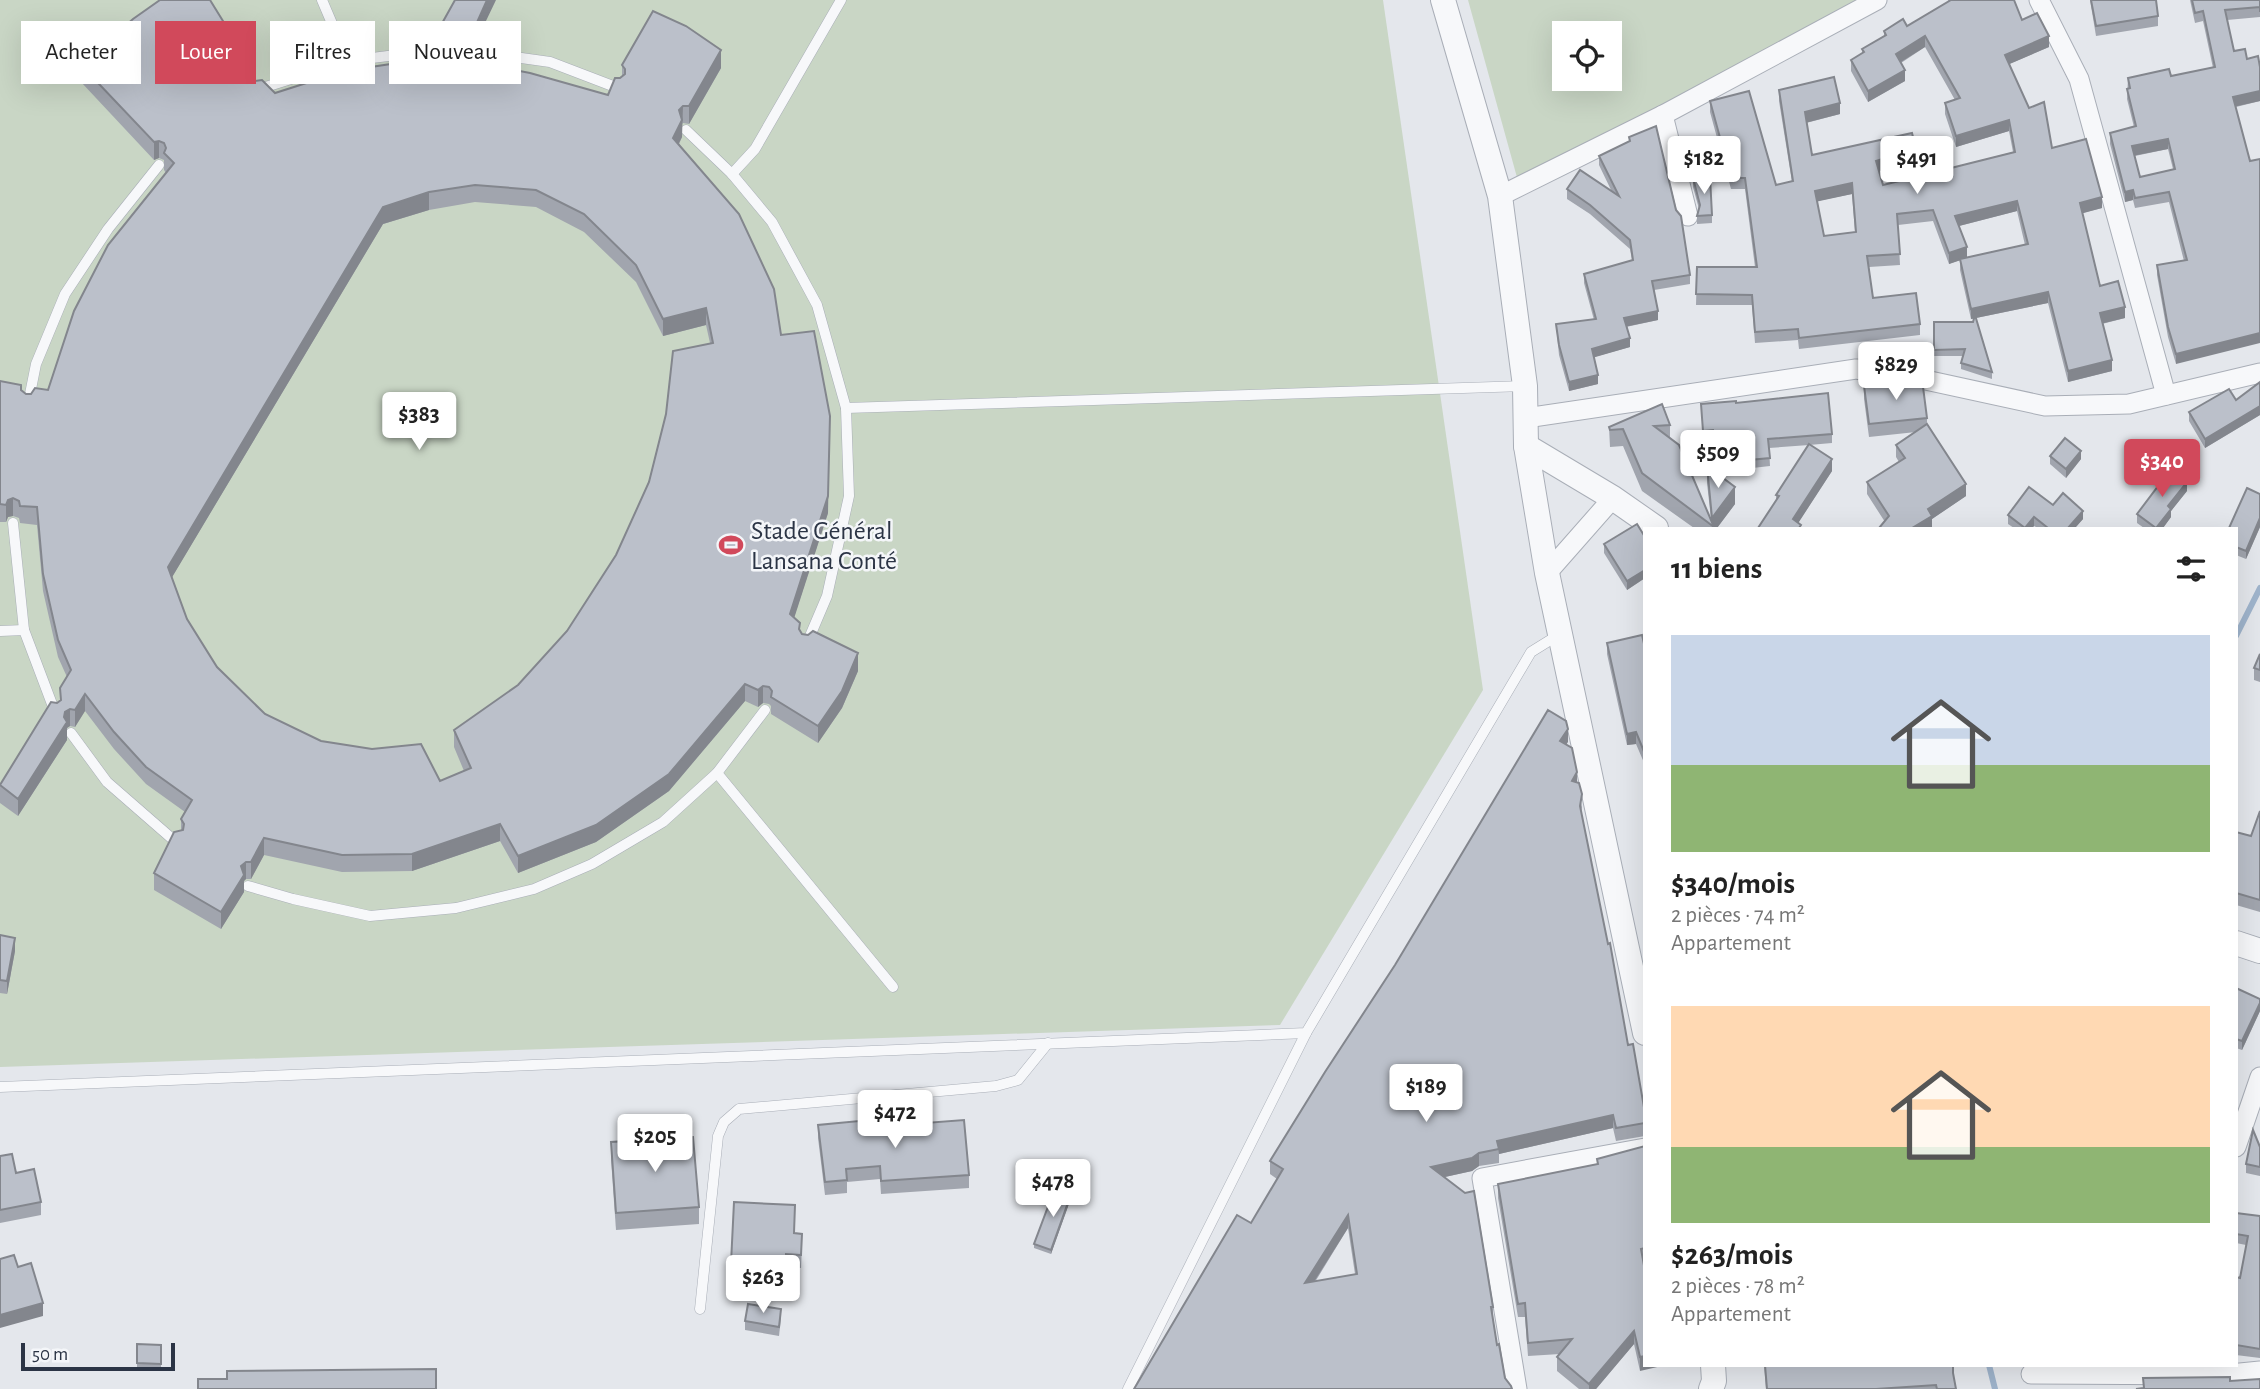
<!DOCTYPE html>
<html lang="fr">
<meta charset="utf-8">
<style>
body{margin:0;font-family:"Alegreya Sans",sans-serif;background:#f6f6f6;color:#222;height:100vh;display:flex;flex-direction:column;font-size:26px;white-space:nowrap}
*{box-sizing:border-box;margin:0}
p{font-size:23px;color:#767676}
.icon{flex:none;width:38px;height:38px;fill:none;stroke:currentColor;stroke-width:2;stroke-linecap:round;stroke-linejoin:round}
.map{position:relative;flex:1;overflow:hidden}
.drawer{position:absolute;left:1643px;top:527px;width:595px;height:840px;display:flex;flex-direction:column;background:#fff;border-radius:0px;box-shadow:0 7px 28px #0002}
.drawer>*{flex:none}
.banner{position:absolute;left:21px;top:21px;width:665px;height:63px;display:flex;gap:14px}
.fabs{position:absolute;left:1552px;top:21px;display:grid;gap:14px}
.fabs a{display:grid;place-items:center;width:70px;height:70px;border-radius:0px;background:#fff;box-shadow:0 7px 28px #0002;font-size:35px}
.scale{position:absolute;left:21px;bottom:18px;width:154px;box-sizing:border-box;padding-left:7px;border:4px solid #2b3445;border-top:0;font-size:19px;line-height:24px;white-space:nowrap;color:#2b3445;-webkit-text-stroke:5px #f4f6f9;paint-order:stroke}
.price{position:absolute;translate:-50% -60px;padding:0 16px;border-radius:7px;background:#fff;color:#222;font-size:23px;line-height:46px;filter:drop-shadow(0 2px 4px #0008)}
.price::after{content:'';position:absolute;left:50%;top:42px;width:21px;height:16px;margin-left:-10px;background:inherit;clip-path:polygon(0 0,100% 0,50% 100%)}
.price.active{background:#d1495b;color:#fff}
ul{padding:0;list-style:none}
li{display:grid;align-content:center;gap:14px;height:371px;padding:0 28px}
li span{display:grid;place-items:center;height:217px;border-radius:0px;color:#555}
li>.icon{margin-inline-start:auto}
span .icon{width:126px;height:126px;fill:#fffc;stroke-width:1}
li b{font-size:30px}
h2{display:flex;justify-content:space-between;align-items:center;height:84px;padding:0 28px;font-size:30px}
.chip{padding:0 24px;border-radius:0px;background:#fff;box-shadow:0 7px 28px #0002;font-size:24px;line-height:63px}
.chip.active{background:#d1495b;color:#fff}
.map>svg:first-child{display:block}
</style>
<div class="map">
<svg width="2260" height="1389" viewBox="0 0 2260 1389">
<rect width="100%" height="100%" fill="#e4e7ec"/>
<g fill="#c9d6c5" fill-rule="evenodd">
<path d="M0,0h1383l100,690 -203,335 -1280,42z"/>
<path d="M1468,0h394l-344,181zM1564,33h46v46h-46z"/>
</g>
<g fill="none" stroke-linecap="round" stroke-linejoin="round">
<g stroke="#9fb4cc" stroke-width="6">
<path d="M2236,636l24,-48"/>
<path d="M1989,1365l6,24"/>
</g>
<g stroke="#a9aeb7" stroke-width="11">
<g id="service">
<path d="M322,0l26,61"/>
<path d="M471,51l79,11 68,26"/>
<path d="M256,90l92,-29 88,-11"/>
<path d="M686,130l46,44 40,48 45,83 29,103 3,88 -22,100 -20,47"/>
<path d="M732,174l23,-25 86,-149"/>
<path d="M28,404l8,-40 29,-70 43,-65 51,-64"/>
<path d="M846,408l679,-22"/>
<path d="M13,523l11,107 31,82"/>
<path d="M0,631l24,-1"/>
<path d="M71,733l36,49 70,61"/>
<path d="M717,773l176,214"/>
<path d="M248,886l45,13 77,17 86,-8 78,-19 58,-25 71,-42 54,-49 48,-63"/>
<path d="M0,1087l1306,-54 225,-381 29,-18"/>
<path d="M700,1309l18,-173 6,-14 15,-13 257,-23 22,-6 30,-37"/>
<path d="M1128,1389l178,-356"/>
</g>
</g>
<g stroke="#a9aeb7" stroke-width="21">
<g id="minor">
<path d="M2039,0l40,79 87,316"/>
<path d="M1663,115l25,101"/>
<path d="M1500,196l163,-81 214,-115"/>
<path d="M1526,418l330,-49 65,10 124,27 84,-2 131,-31"/>
<path d="M1547,573l66,-75"/>
<path d="M2236,1147l24,-70"/>
<path d="M2031,1374l189,1 40,-4"/>
<path d="M1517,1389l-35,-211 163,-30"/>
</g>
</g>
<g stroke="#a9aeb7" stroke-width="26">
<g id="tertiary">
<path d="M1443,0l57,196 25,190 1,60 21,127 98,460"/>
<path d="M1526,446l87,52 43,30"/>
<path d="M2236,943l24,8"/>
<path d="M1711,1389l3,-8 -1,-16"/>
</g>
</g>
<use href="#service" stroke="#f7f8fa" stroke-width="10"/>
<use href="#minor" stroke="#f7f8fa" stroke-width="19"/>
<use href="#tertiary" stroke="#f7f8fa" stroke-width="24"/>
</g>
<g fill="#a1a5ae" fill-rule="evenodd">
<path d="M1948,0h66l8,20 27,27 -40,17 20,44 23,40 50,60 -20,5 18,73 25,32 -23,6 10,47 -44,11 -20,-79 -72,15 16,54v7l-31,-10v-6l2,-7h-29v-34h39l1,-3h-3l-11,-49v-10l-11,4 -16,-43 -35,4 2,40 -31,2 4,31 47,26v11l-121,14 -1,-9 -43,3 -3,-38h-56l1,-38h58l-10,-78h-14l-21,-77v-11l66,84 16,-3 -13,-81v-11l61,24 -34,9 6,32 104,5 -37,11 4,14 130,-33 -4,-21 -53,16 -11,-33v-11l10,-3 -30,-53 -24,16 4,18 -37,21 -17,-31v-11l11,-6v-5l22,-13v-5l23,-5 42,-24zM1852,194l3,38 -31,4 -7,-35zM2017,211l8,34 -58,13 -8,-32z"/>
<path d="M2090,0h66l2,16v10l-62,10z"/>
<path d="M2190,0h70v22v-5l-33,3 7,31 26,50 -24,6 -60,257 -8,-27 -11,-62v-10l27,-4 -15,-59 -34,6 -2,-8 -8,2 -15,-58v-11l24,-6 -7,-28 1,-21 43,-2 42,-8 -10,-47 -8,2zM2168,149l5,20 -33,8 -5,-21z"/>
<path d="M440,27l35,17 -7,2v12l-2,2 142,35 14,-19v-11l99,3 -32,56 -6,-1 -1,1v13l-3,7 102,191 47,178 -34,104 8,17 56,37 -16,37 -24,35 -47,-29v-8l-2,-2 -6,-1 -5,4 -13,-6 -76,90 -73,51 -78,31 -18,-32 -88,30 -70,1 -78,-17 -13,24h-5l-2,2v11l-23,37 -67,-39v-17l27,-42v-12l4,-7 -39,-28 -32,-35 -29,-38 -10,16 -5,-1 -3,2v12l-49,76 -18,-13v-18l57,-82 3,-2v-13l7,-11 -9,-20 -15,-66 -6,-66 -17,-2 -1,-5 -6,-2 -5,1 -2,5h-6v-141l21,9 5,4 22,-4 118,-217 -2,-3v-10l-5,-2 -5,2 -73,-78v-17l171,15 23,13 149,-34 16,-21zM475,202l61,5 48,25 52,50 27,54 43,-11 4,18 -94,212 -49,76 -49,54 -64,45v17l10,24 -24,10 -119,-40 -56,-27 -48,-47 -30,-48 -15,-42 211,-353 46,-14z"/>
<path d="M1629,137l61,138v9l-36,6 4,30 -32,7 4,20 -36,10 4,27 -29,7 -10,-36 -3,-31 38,-4 -10,-37v-9l48,-14 -2,-11 -40,-35 -23,-15v-10l45,3 -13,-27v-9l30,-15z"/>
<path d="M1693,178l19,37v8l-15,1v-8l2,-7 -6,-22z"/>
<path d="M2260,382v33l-55,33 -16,-27v-9l47,-12z"/>
<path d="M1864,386l63,32v7l39,71 -34,23 -1,9h-52l6,-6 -18,-28v-12l32,-20 -3,-5v-12l20,-13 -47,5 -5,-38z"/>
<path d="M1736,403l96,31v9l-23,2 23,26 -34,52 3,5 -25,-28v-5l33,-50 -40,3 1,18 -53,6 -4,-34 -10,1 -2,-35z"/>
<path d="M1670,425v13l41,81 -4,-36v-17l28,38 -18,24h-23l-52,-37 -19,-45 -13,1 -1,-20z"/>
<path d="M2050,456l31,3 -15,19 -16,-14z"/>
<path d="M2187,491l-16,20v6l-8,11h-19l-7,-5v-9z"/>
<path d="M2260,494v33l-14,32 -10,-4v-27z"/>
<path d="M2053,505l30,14 -8,9h-37l-4,-2 -2,2h-18l-6,-4v-9z"/>
<path d="M1645,537v41l-18,12 -23,-37v-9z"/>
<path d="M1607,643l38,5v117l-9,-21 -9,1 -20,-91z"/>
<path d="M2260,654v28l-6,-2v-12z"/>
<path d="M1568,742l-2,3 11,37 5,25 -1,5 47,233 17,68v23l-29,5 -3,-13 -114,26v9l-20,3 -7,5 -27,6 48,130v13l-359,69 117,-166 26,-44 -7,-5v-13zM1348,1228l7,46 -40,8z"/>
<path d="M2260,811v101l-24,-7v-73l15,4z"/>
<path d="M0,935l15,16 -8,43 -7,-1z"/>
<path d="M2236,988l24,11v12l-18,39 -6,-2z"/>
<path d="M818,1125l42,3 109,47v13l-88,6 -1,-15 -33,3v11l-22,2 -7,-57z"/>
<path d="M663,1139l36,68v17l-83,6 -5,-71v-17z"/>
<path d="M1645,1146v116h-2l-3,109 -6,-27 -38,45h-17l-22,-18v-14l3,-3 -32,2 -3,-39h-7l-20,-119v-14l99,-20v-5z"/>
<path d="M2260,1146v30l-14,-3v-9z"/>
<path d="M0,1156l41,46v13l-41,8z"/>
<path d="M1071,1198l-20,56 -17,-6v-4z"/>
<path d="M2236,1213l24,3v142l-24,-3v-78l4,1 6,-33 -10,-2z"/>
<path d="M795,1233l7,14 -1,21 -15,-1v13l-55,-4v-13z"/>
<path d="M781,1318l-2,18 -34,-6v-9z"/>
<path d="M137,1344l24,1v23l-24,-1z"/>
<path d="M1764,1365h189v8l3,16h-190z"/>
</g>
<g fill="#83868d">
<path d="M487,0h9l-21,44 -7,2v12l-10,18v-17l7,-29z"/>
<path d="M1925,36v11l-29,18v-11z"/>
<path d="M2049,36v11l-44,19v-11z"/>
<path d="M721,50v18l-32,56v-18z"/>
<path d="M252,68v17l-3,-12z"/>
<path d="M1905,70v11l-37,21v-11z"/>
<path d="M2260,91v10l-27,6v-10z"/>
<path d="M1840,103v11l-35,9v-11z"/>
<path d="M683,106l-1,31 -9,18v-17l6,-28z"/>
<path d="M2009,120v11l-53,16v-11z"/>
<path d="M2168,139v10l-36,7v-10z"/>
<path d="M159,141v17l-5,2v-18z"/>
<path d="M1916,149v11l-40,12v-11z"/>
<path d="M1852,183v11l-37,8v-11z"/>
<path d="M2133,190v10l-8,2v-10z"/>
<path d="M429,192v18l-46,14 -215,360v-17l215,-360z"/>
<path d="M2102,197v11l-22,6v-11z"/>
<path d="M2017,201v10l-62,16v-11z"/>
<path d="M1967,247v11l-18,6v-11z"/>
<path d="M2048,292v11l-77,16v-10z"/>
<path d="M2125,307v11l-25,6v-11z"/>
<path d="M706,308v17l-43,11v-17z"/>
<path d="M1658,311v9l-34,7v-9z"/>
<path d="M2260,333v10l-84,21v-10z"/>
<path d="M1630,338v9l-38,11v-9z"/>
<path d="M2112,360v11l-44,11v-11z"/>
<path d="M1598,375v9l-29,7v-9z"/>
<path d="M2260,406v9l-55,33v-9z"/>
<path d="M830,416l-2,97 -38,118v-17z"/>
<path d="M2081,451v8l-15,19v-9z"/>
<path d="M1832,459v12l-37,57 -2,-9z"/>
<path d="M2187,482v9l-16,20v6l-8,11h-6l11,-22z"/>
<path d="M1966,484v12l-34,23v9h-20l16,-19z"/>
<path d="M1735,487v17l-18,24h-3v-1l-2,-2v-7z"/>
<path d="M13,498v18l-5,1 -2,5v-17l2,-5z"/>
<path d="M2083,511v8l-8,9h-7z"/>
<path d="M2034,517v9l-2,2h-7z"/>
<path d="M2260,518v9l-14,32v-8z"/>
<path d="M1645,570v8l-18,12v-9z"/>
<path d="M858,653v18l-16,37 -24,35v-17z"/>
<path d="M745,684v17l-76,90 -73,51 -78,31v-17z"/>
<path d="M763,686v17l-5,4v-17z"/>
<path d="M85,694v17l-10,16v-17z"/>
<path d="M70,709v17l-3,2v12l-49,76v-17l47,-87z"/>
<path d="M1568,729v13l-8,12v-13z"/>
<path d="M1636,732v12l-9,1v-11z"/>
<path d="M1577,772v13l-5,-4z"/>
<path d="M500,824v17l-88,30v-17z"/>
<path d="M264,838v17l-13,24v-17z"/>
<path d="M246,862v17l-2,2v11l-23,37v-17l20,-46z"/>
<path d="M15,938v13l-8,43v-13z"/>
<path d="M2260,1003v8l-18,39v-9z"/>
<path d="M1613,1115v13l-114,26 -2,-13z"/>
<path d="M1479,1153v13l-7,5 -41,9v-13z"/>
<path d="M1071,1194v4l-20,56v-4z"/>
<path d="M1348,1215v13l-43,68v-13z"/>
<path d="M43,1303v13l-43,12v-13z"/>
<path d="M1634,1331v13l-38,45h-7v-5z"/>
<path d="M1645,1356v9h21l-26,6v-14z"/>
</g>
<g fill="#bbc0ca" stroke="#83868d" stroke-width="2" fill-rule="evenodd">
<path d="M160,0h50l42,68 -3,5 2,6 4,2 7,-1 13,13 69,-22 80,-12 9,-18 10,-5v-5l-3,-4 15,-27h32l-12,27 -10,3 -1,6 4,4 -10,19 72,14 78,22 7,-17h5l5,-4v-5l-3,-4 31,-54 33,15 35,24 -32,56h-6l-4,4 3,10 -9,18 66,76 35,75 7,46 33,-4 16,85 -2,80 -38,118 10,9 -1,6 3,5 6,1 5,-4 45,22 -16,38 -24,35 -47,-29 1,-6 -3,-4 -6,-1 -5,4 -13,-6 -76,90 -73,51 -78,31 -18,-32 -88,30 -70,1 -78,-17 -13,24h-5l-5,4 3,9 -23,37 -67,-39 20,-41 9,-2 1,-6 -3,-5 11,-19 -46,-33 -32,-35 -29,-38 -10,16 -5,-1 -5,3 -1,5 3,5 -49,77 -18,-14 51,-83 6,1 4,-3 -1,-12 11,-18 -13,-30 -15,-66 -6,-67 -17,-1 -1,-5 -6,-3 -5,2 -2,5 -6,-1v-123l21,4v5l5,4h5l4,-6 13,2 26,-79 34,-66 66,-82 -10,-10 2,-5 -2,-5 -5,-2 -5,1 -73,-77 52,-46zM475,185l61,5 48,24 52,51 27,54 43,-11 7,35 -40,8 -7,63 -17,68 -33,73 -49,76 -49,54 -64,45 17,38 -31,13 -19,-37 -49,5 -51,-8 -56,-27 -48,-47 -30,-48 -19,-52 215,-360 46,-15z"/>
<path d="M1951,0h63l8,20 15,-7 12,23 -44,19 24,53 15,-6 8,46 34,-9 16,58 -22,6 20,83 18,-5 7,26 -25,6 12,47 -44,11 -20,-79 -77,17 -11,-50 68,-15 -11,-43 -62,15 12,31 -18,6 -16,-43 -36,4 3,40 -33,2 6,42 43,-5 4,31 -121,14 -1,-9 -43,3 -3,-37 -56,-1 1,-27h60l-12,-89h-14l-21,-77 39,-10 27,94 17,-4 -14,-91 55,-13 6,26 -35,9 7,43 100,-22 4,16 -40,12 7,24 132,-33 -6,-32 -53,16 -11,-33 15,-5 -35,-62 -29,18 9,16 -37,21 -17,-31 13,-8 -2,-3 24,-14 -2,-4 19,-12 4,7zM1852,183l4,49 -32,4 -9,-45z"/>
<path d="M2091,0h65l2,16 -62,10z"/>
<path d="M2192,0h68v12v-5l-35,3 9,41 11,-2 2,10 11,-3 2,11v24l-27,6 17,64 10,-2v174l-84,21 -8,-27 -11,-62 30,-5 -18,-68 -34,6 -2,-8 -8,2 -15,-59 26,-7 -9,-37 3,-1 -2,-10 41,-9 2,7 44,-9 -12,-56 -8,2zM2168,139l7,30 -35,8 -8,-31z"/>
<path d="M1656,126l20,84 5,6 9,59 -38,6 6,30 -34,7 6,20 -38,11 6,26 -29,7 -10,-37 -3,-21 40,-5 -12,-45 49,-14 -3,-20 -40,-35 -23,-16 13,-19 39,26 -20,-40 31,-15 -1,-4z"/>
<path d="M1710,177l2,38 -15,1 3,-11 -7,-27z"/>
<path d="M1975,315l17,57 -31,-9 4,-14 -31,1v-28h39z"/>
<path d="M1922,379l5,39 -58,6 -5,-38z"/>
<path d="M2260,382v24l-55,33 -16,-27 40,-23 7,11z"/>
<path d="M1828,393l4,41 -64,5 2,19 -53,5 -4,-33 -10,1 -2,-27 35,-3v2z"/>
<path d="M1662,404l8,21 -16,1 25,19 35,82 -72,-54 -19,-44 -13,1 -1,-3z"/>
<path d="M1927,424l39,60 -38,25 4,7 -20,12h-33l10,-12 -22,-34 38,-24 -9,-13z"/>
<path d="M2065,438l16,13 -15,18 -16,-13z"/>
<path d="M1809,444l23,15 -39,60 8,6 -2,3h-41l21,-32 -3,-1z"/>
<path d="M1707,466l28,21 -23,31z"/>
<path d="M2171,469l16,13 -19,24 3,3 -15,19 -19,-14z"/>
<path d="M2029,487l24,18 10,-12 20,18 -15,17h-20l-14,-11 -9,11 -17,-13z"/>
<path d="M2247,488l13,6v24l-14,33 -10,-4v-19h-7z"/>
<path d="M1637,524l8,13v33l-18,11 -23,-37z"/>
<path d="M1642,635l3,13v106l-9,-22 -9,2 -20,-91z"/>
<path d="M2260,654v16l-6,-2z"/>
<path d="M1548,710l18,11 2,8 -8,12 12,7 5,24 -5,9 7,2 3,11 -2,12 28,138 2,-1 18,102 5,-1 12,69v10l-29,5 -3,-13 -116,26 2,8 -20,4 -7,5 -41,9 34,26 9,-2 19,116h-2l6,38 2,-1 6,34 6,8 1,3h-378l103,-174 14,8 32,-54 -13,-8 55,-89 70,-107zM1348,1215l9,59 -52,9z"/>
<path d="M2260,811v89l-24,-7v-61l15,4z"/>
<path d="M0,935l15,3 -8,43 -7,-1z"/>
<path d="M2236,988l24,11v4l-18,38 -6,-2z"/>
<path d="M964,1120l5,55 -88,6 -1,-15 -34,3 1,11 -22,2 -7,-57 41,-4 1,7z"/>
<path d="M2253,1130l7,17v20l-14,-3z"/>
<path d="M662,1132l1,7 30,-2 6,70 -83,6 -5,-71 31,-2 -1,-7z"/>
<path d="M1645,1146v102l-4,1 4,22v85l-5,1 -6,-26 -45,53 -32,-27 15,-18 -44,4 -3,-40 -7,1 -20,-120 100,-20 -1,-5z"/>
<path d="M12,1154l4,19 18,-4 7,33 -41,8v-54z"/>
<path d="M1055,1188l16,6 -20,56 -17,-6z"/>
<path d="M734,1202l61,3 -1,28 8,1 -1,21 -15,-1v13l-55,-4z"/>
<path d="M2236,1213l24,3v133l-24,-4v-68l4,1 8,-42 -12,-2z"/>
<path d="M14,1255l4,12 13,-4 12,40 -43,12v-56z"/>
<path d="M748,1304l33,5 -2,18 -34,-6z"/>
<path d="M137,1344l24,1v19l-24,-1z"/>
<path d="M1765,1365h188v8l3,16h-19l-1,-4 -60,4h-109z"/>
<path d="M436,1369v20h-238v-10h29v-8z"/>
<path d="M2230,1377v4l30,-2v10h-124l8,-1 -1,-10z"/>
</g>
<defs>
<g id="stadium-bare" transform="scale(1.89)"><path d="M0-5a6.5 5 0 1 0 0 10a6.5 5 0 1 0 0-10ZM-3.5-1.8h7v3.6h-7Z" fill="#d1495b" stroke="#f4f6f9" stroke-width="2.5" paint-order="stroke"/></g>
</defs>
<g fill-rule="evenodd">
<use href="#stadium-bare" x="731" y="545"/>
</g>
<g text-anchor="middle" stroke-width="5" stroke-linejoin="round" paint-order="stroke">
<g font-size="26" fill="#2b3445" stroke="#f4f6f9" text-anchor="start">
<text x="751" y="539">Stade Général<tspan x="751" dy="30">Lansana Conté</tspan></text>
</g>
</g>
</svg>
<div class="fabs">
<a><svg class="icon" aria-label="locate" viewBox="0 0 24 24"><circle cx="12" cy="12" r="6"/><path d="M12 2v4M12 18v4M2 12h4M18 12h4"/></svg></a>
</div>
<div class="scale">50 m</div>
<b class="price" style="left:1704px;top:196px">$182</b>
<b class="price" style="left:1917px;top:196px">$491</b>
<b class="price" style="left:1896px;top:402px">$829</b>
<b class="price" style="left:419px;top:452px">$383</b>
<b class="price" style="left:1718px;top:490px">$509</b>
<b class="price active" style="left:2162px;top:499px">$340</b>
<b class="price" style="left:1426px;top:1124px">$189</b>
<b class="price" style="left:895px;top:1150px">$472</b>
<b class="price" style="left:655px;top:1174px">$205</b>
<b class="price" style="left:1053px;top:1219px">$478</b>
<b class="price" style="left:763px;top:1315px">$263</b>
<div class="banner">
<a class="chip">Acheter</a>
<a class="chip active">Louer</a>
<a class="chip">Filtres</a>
<a class="chip">Nouveau</a>
</div>
<section class="drawer">
<h2>11 biens<svg class="icon" aria-label="filters" viewBox="0 0 24 24"><path d="M4 7h16M4 17h16"/><circle cx="9" cy="7" r="2"/><circle cx="15" cy="17" r="2"/></svg></h2>
<ul>
<li><span style="background:linear-gradient(#c9d6e8 60%,#8fb573 0)"><svg class="icon" aria-label="home" viewBox="0 0 24 24"><path d="M3 11l9-7 9 7M6 9v11h12V9"/></svg></span><div><b>$340/mois</b><p>2 pièces · 74 m²</p><p>Appartement</p></div></li>
<li><span style="background:linear-gradient(#ffd9b3 65%,#8fb573 0)"><svg class="icon" aria-label="home" viewBox="0 0 24 24"><path d="M3 11l9-7 9 7M6 9v11h12V9"/></svg></span><div><b>$263/mois</b><p>2 pièces · 78 m²</p><p>Appartement</p></div></li>
</ul>
</section>
</div>
